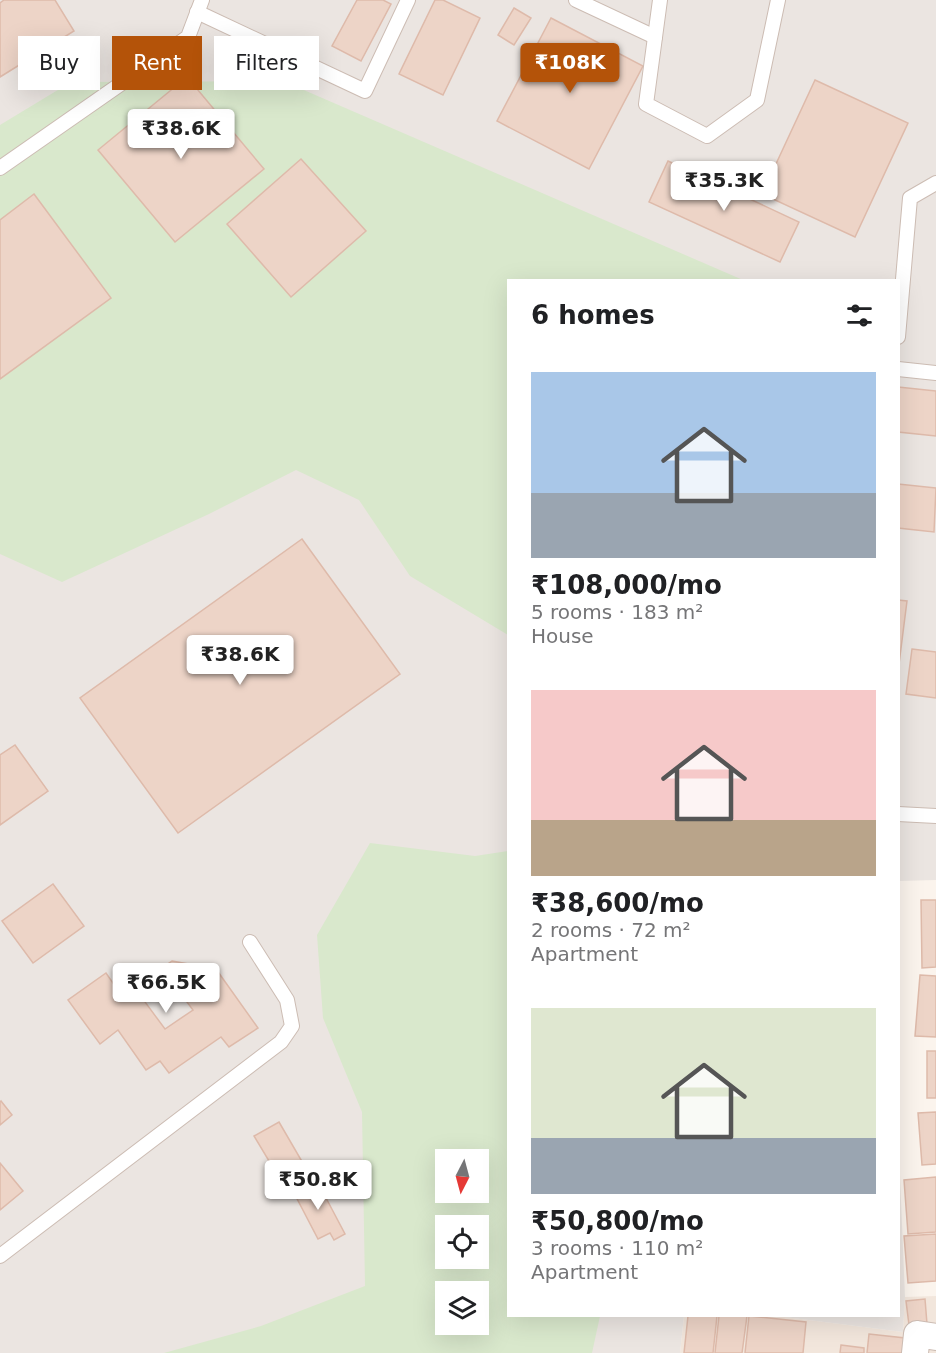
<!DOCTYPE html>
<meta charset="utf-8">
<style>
body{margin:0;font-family:"DejaVu Sans",sans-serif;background:#f2f2f2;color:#202124;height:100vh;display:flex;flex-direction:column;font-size:22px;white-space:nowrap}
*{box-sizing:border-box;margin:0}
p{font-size:20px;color:#757577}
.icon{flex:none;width:33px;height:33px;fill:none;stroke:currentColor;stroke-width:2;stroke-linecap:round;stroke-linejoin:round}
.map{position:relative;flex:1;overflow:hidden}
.panel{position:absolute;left:507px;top:279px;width:393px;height:1038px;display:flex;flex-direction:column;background:#fff;border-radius:0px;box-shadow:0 6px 24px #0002}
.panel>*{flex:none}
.hud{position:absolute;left:18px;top:36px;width:399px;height:54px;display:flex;gap:12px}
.needle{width:39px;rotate:186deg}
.controls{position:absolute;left:435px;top:1149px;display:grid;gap:12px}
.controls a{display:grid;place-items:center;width:54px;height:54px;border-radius:0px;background:#fff;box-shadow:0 6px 24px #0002;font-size:30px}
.price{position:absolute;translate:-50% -51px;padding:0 14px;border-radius:6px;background:#fff;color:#222;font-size:20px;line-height:39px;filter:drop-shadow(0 2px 3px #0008)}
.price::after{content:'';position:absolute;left:50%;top:36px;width:18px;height:14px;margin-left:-9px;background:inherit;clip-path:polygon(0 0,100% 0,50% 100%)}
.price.active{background:#b45309;color:#fff}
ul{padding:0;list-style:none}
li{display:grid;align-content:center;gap:12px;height:318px;padding:0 24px}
li span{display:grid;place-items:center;height:186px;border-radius:0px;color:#555}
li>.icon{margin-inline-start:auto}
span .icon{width:108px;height:108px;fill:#fffc;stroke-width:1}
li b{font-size:26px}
h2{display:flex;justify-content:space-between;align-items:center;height:72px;padding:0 24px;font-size:26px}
.tag{padding:0 21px;border-radius:0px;background:#fff;box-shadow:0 6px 24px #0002;font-size:21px;line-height:54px}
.tag.active{background:#b45309;color:#fff}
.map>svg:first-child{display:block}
</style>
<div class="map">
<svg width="936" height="1353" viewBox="0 0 936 1353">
<rect width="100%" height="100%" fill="#fbf4ed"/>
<path fill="#f2e6dc" d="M936,1296v57h-256l4,-37h93l126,16 2,-35z"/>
<g fill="#ebe5e1" fill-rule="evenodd">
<path d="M0,0h936v880l-37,1 -1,-601h-390v1036h176l-4,37h-680zM446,1160h32v32h-32zM446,1226h32v32h-32zM446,1292h32v32h-32z"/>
<path d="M899,1152l6,145 -2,35 -126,-16h121z"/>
</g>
<g fill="#d9e8cc" fill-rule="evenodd">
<path d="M283,81l460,199h-235v355l-98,-59 -51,-76 -63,-30 -87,44 -147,68 -62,-28v-429l71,-43z"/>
<path d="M370,843l105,13 33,-5v465h92l-8,37h-428l97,-27 104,-40 -3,-174 -39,-94 -6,-83zM446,1160h32v32h-32zM446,1226h32v32h-32zM446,1292h32v32h-32z"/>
</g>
<g fill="#edd4c7" stroke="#debaaa" stroke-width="1.5" fill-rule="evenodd">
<path d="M4,0h51l19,31 -74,46v-74z"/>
<path d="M357,0h26l8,4 -30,57 -29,-15z"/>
<path d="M435,0h8l37,18 -37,77 -44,-21z"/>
<path d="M514,8l17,10 -17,27 -16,-10z"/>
<path d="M551,18l92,48 -54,103 -92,-48z"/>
<path d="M187,77l77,92 -89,73 -77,-92z"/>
<path d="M815,80l93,43 -53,114 -93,-43z"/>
<path d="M301,159l65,72 -75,66 -64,-73z"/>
<path d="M668,161l131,61 -19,40 -131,-60z"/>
<path d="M34,194l77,104 -111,81v-159z"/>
<path d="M898,387l38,4v45l-38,-4z"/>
<path d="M898,484l38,4 -2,44 -36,-4z"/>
<path d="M302,539l98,135 -222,159 -98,-135z"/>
<path d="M898,600l9,1 -8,63h-1z"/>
<path d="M912,649l24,3v46l-30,-4z"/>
<path d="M15,745l33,46 -48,34v-70z"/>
<path d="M53,884l31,42 -51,37 -31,-42z"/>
<path d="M921,900h15v67l-14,1z"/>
<path d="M172,961l44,8 42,59 -29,19 -8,-10 -52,36 -9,-12 -14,9 -28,-40 -18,14 -32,-44 38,-27 16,23zM172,982l21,28 -28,19 -20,-27z"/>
<path d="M920,975l16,1v61l-21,-1z"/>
<rect x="927" y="1051" width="9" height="47"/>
<path d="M1,1101l11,14 -12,10v-23z"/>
<path d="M936,1112v52l-14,1 -4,-52z"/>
<path d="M279,1122l32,55 -24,14 -33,-55z"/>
<path d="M0,1163l23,28 -23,19z"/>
<path d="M936,1177v55l-28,2 -4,-54z"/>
<path d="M316,1179l29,55 -11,6 -4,-7 -12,6 -25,-48z"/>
<path d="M936,1234v47l-28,2 -4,-47z"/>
<path d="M925,1299l2,25 -18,1 -3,-24z"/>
<path d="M688,1316h29l-4,37h-29z"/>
<path d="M719,1316h28l-5,37h-27z"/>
<path d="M749,1316l57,6 -3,31h-58z"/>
<path d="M869,1334l36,4 -2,15h-36z"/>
<path d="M841,1345l23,3v5h-24z"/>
</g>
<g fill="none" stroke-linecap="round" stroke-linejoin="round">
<g stroke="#ccbcb3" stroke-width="16">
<g id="lane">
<path d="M576,0l79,37"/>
<path d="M660,0l-14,104 61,32 50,-36 21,-100"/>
<path d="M197,12l168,79 43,-91"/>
<path d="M0,168l188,-131 14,-37"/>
<path d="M898,337l12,-139 26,-15"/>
<path d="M898,369l38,4"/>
<path d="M898,814l38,2"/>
<path d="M0,1256l281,-214 11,-16 -5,-26 -37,-58"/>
</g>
</g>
<g stroke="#ccbcb3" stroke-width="28">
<path id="street" d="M915,1353l2,-19 19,3"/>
</g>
<use href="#lane" stroke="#fff" stroke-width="14"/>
<use href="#street" stroke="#fff" stroke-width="26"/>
</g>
</svg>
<div class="controls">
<a><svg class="needle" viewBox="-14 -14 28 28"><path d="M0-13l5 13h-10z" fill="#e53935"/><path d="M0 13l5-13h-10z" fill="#757577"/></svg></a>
<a><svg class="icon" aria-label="locate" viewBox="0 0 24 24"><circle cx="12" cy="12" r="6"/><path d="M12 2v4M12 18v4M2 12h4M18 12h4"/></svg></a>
<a><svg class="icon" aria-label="layers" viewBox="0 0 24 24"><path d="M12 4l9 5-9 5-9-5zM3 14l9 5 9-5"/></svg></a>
</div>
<b class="price active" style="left:570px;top:94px">₹108K</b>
<b class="price" style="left:181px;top:160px">₹38.6K</b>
<b class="price" style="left:724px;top:212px">₹35.3K</b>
<b class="price" style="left:240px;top:686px">₹38.6K</b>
<b class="price" style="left:166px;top:1014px">₹66.5K</b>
<b class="price" style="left:318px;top:1211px">₹50.8K</b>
<div class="hud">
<a class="tag">Buy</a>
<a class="tag active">Rent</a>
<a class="tag">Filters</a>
</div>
<section class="panel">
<h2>6 homes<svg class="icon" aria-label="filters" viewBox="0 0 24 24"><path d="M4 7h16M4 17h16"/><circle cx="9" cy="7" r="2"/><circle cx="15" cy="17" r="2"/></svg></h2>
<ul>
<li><span style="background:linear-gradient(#a9c7e8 65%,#9aa5b1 0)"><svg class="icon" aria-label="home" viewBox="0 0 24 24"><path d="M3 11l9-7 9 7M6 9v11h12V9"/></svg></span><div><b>₹108,000/mo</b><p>5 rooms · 183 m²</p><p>House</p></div></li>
<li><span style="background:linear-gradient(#f6c9c9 70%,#b9a48a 0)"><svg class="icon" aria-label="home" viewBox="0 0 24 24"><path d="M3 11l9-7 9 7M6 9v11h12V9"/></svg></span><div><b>₹38,600/mo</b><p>2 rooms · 72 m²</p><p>Apartment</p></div></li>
<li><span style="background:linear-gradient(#dfe7d0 70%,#9aa5b1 0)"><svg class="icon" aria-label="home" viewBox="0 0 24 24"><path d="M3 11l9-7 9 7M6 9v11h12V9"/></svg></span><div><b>₹50,800/mo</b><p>3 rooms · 110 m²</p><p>Apartment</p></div></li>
</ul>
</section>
</div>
